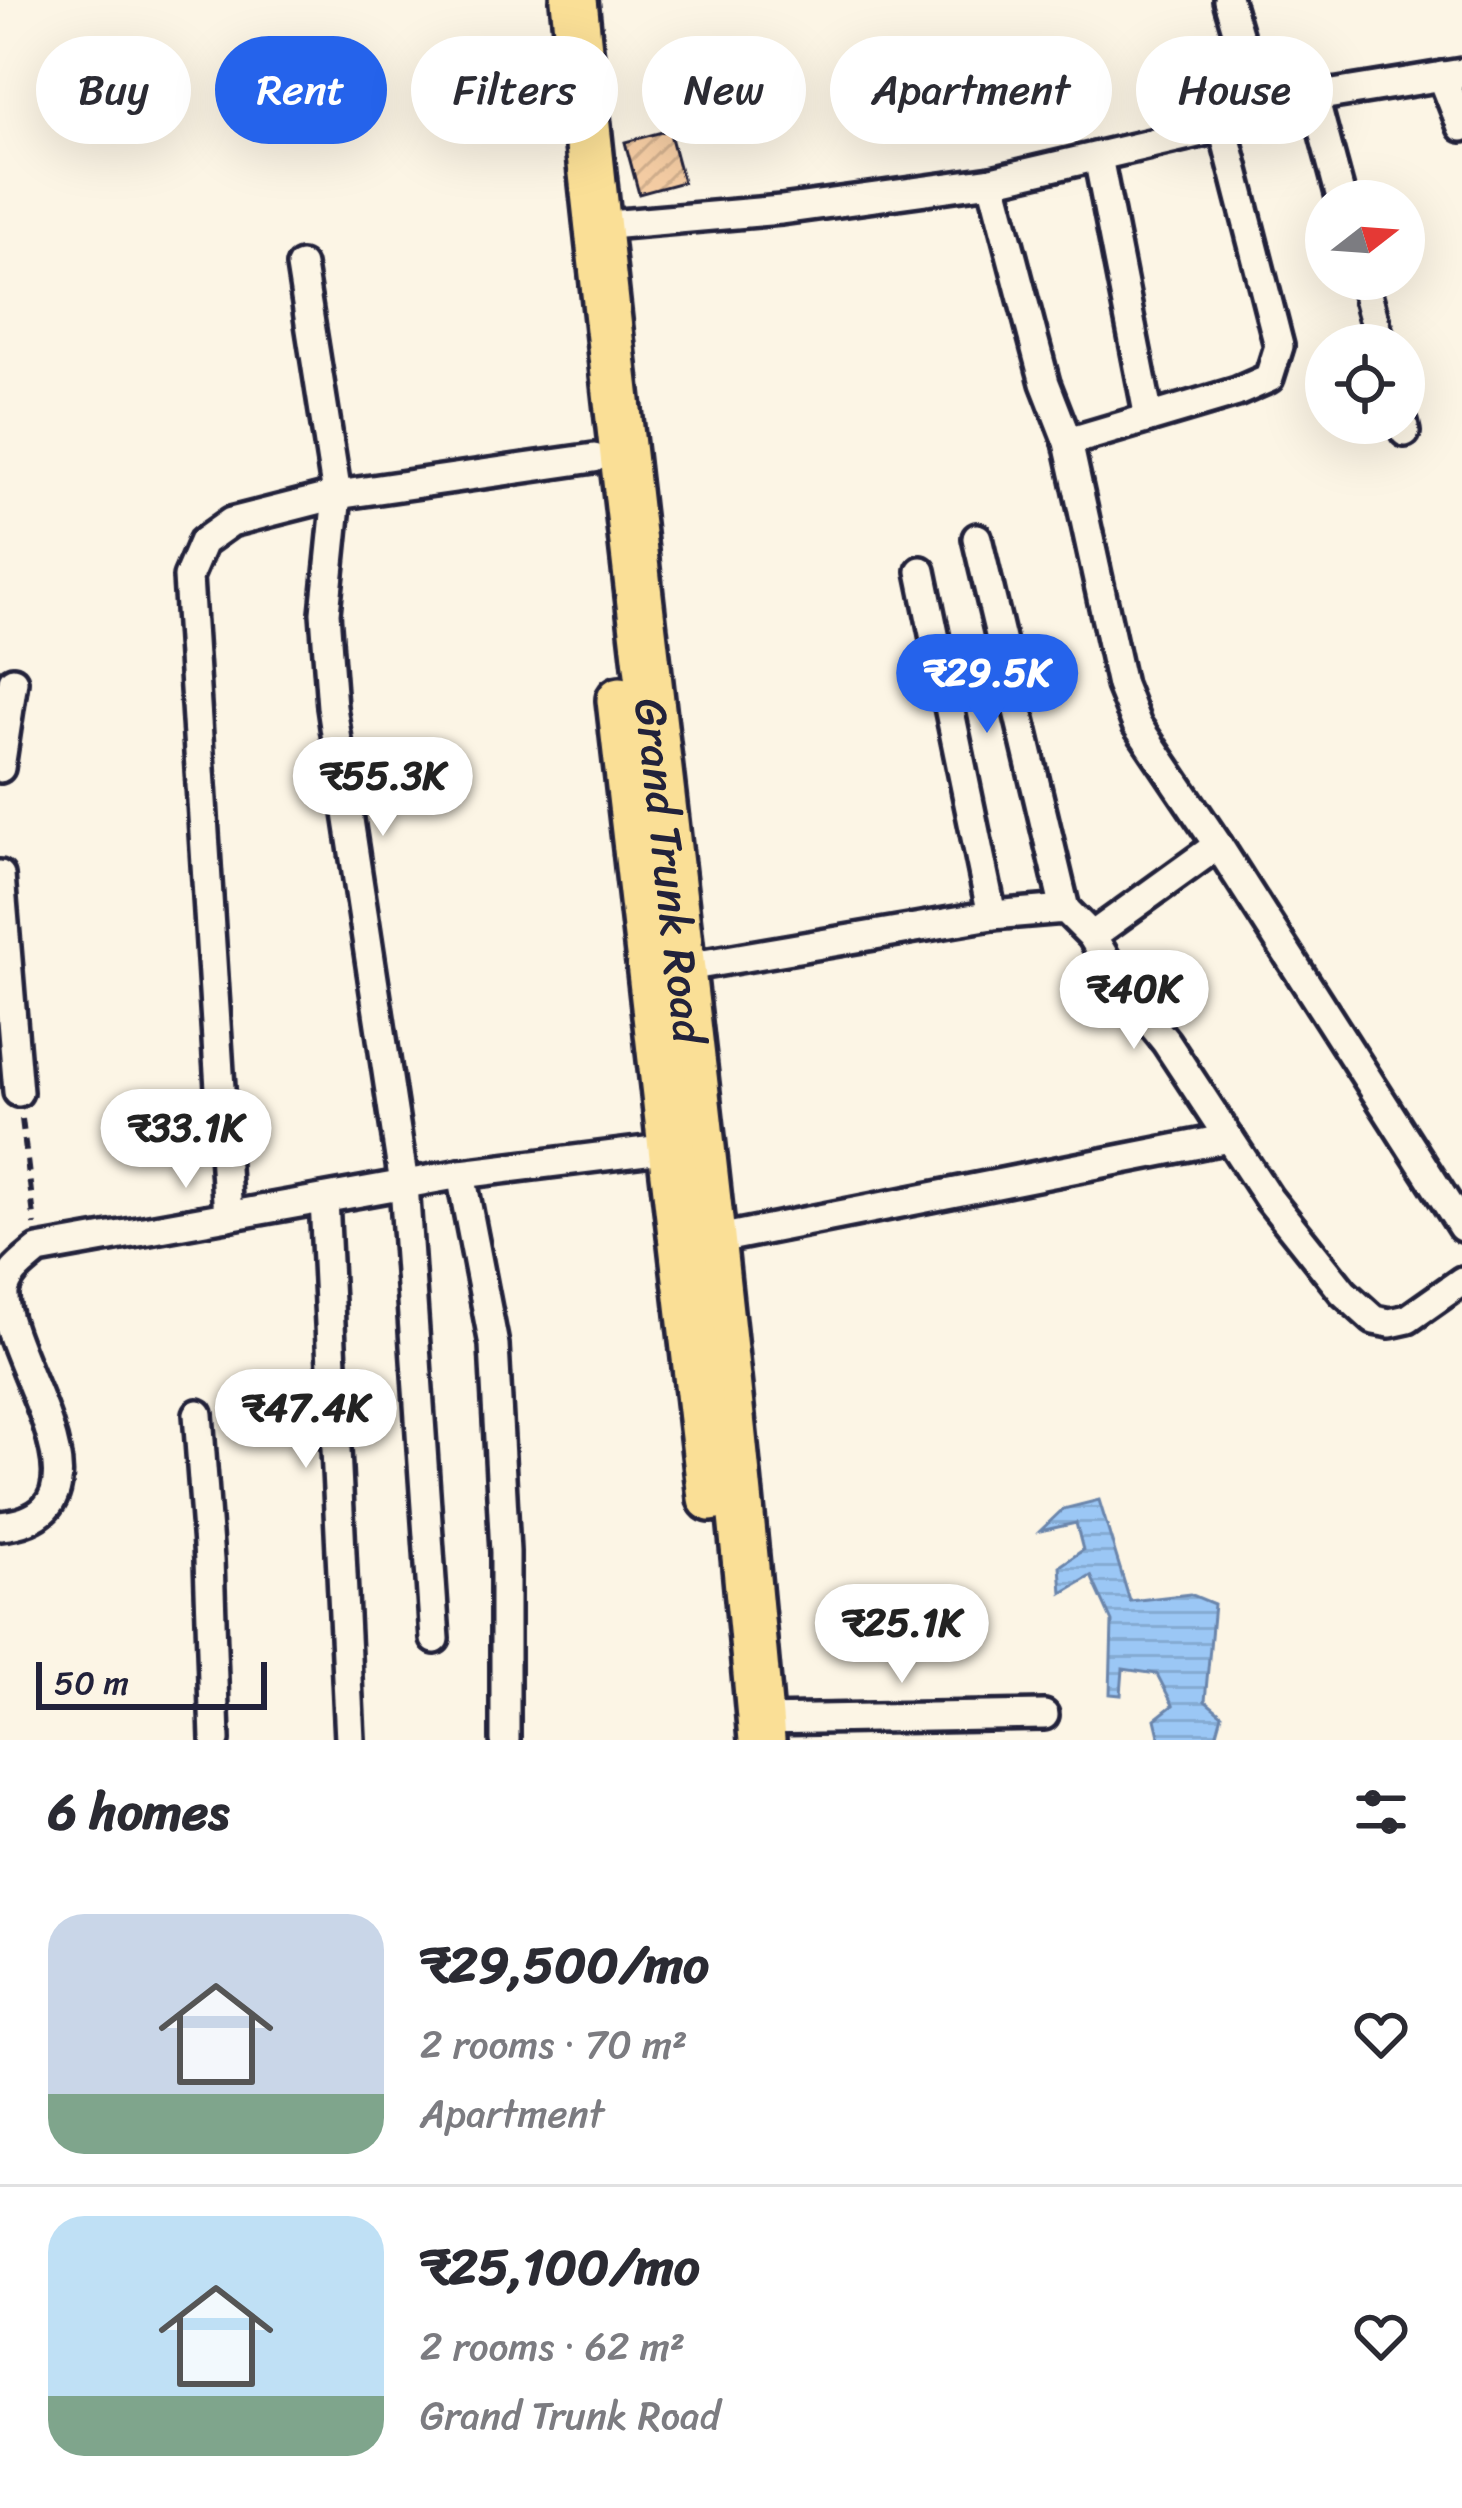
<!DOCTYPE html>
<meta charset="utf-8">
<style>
body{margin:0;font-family:Sriracha,sans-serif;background:#f7f7f7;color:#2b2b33;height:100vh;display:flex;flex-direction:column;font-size:45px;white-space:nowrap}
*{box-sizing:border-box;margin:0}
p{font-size:39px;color:#7c7c81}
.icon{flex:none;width:66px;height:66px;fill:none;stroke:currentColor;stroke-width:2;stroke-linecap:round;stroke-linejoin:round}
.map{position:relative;height:1740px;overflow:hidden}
.panel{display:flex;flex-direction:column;background:#fff;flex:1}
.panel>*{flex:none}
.guide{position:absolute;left:36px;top:36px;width:1392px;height:108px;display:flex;gap:24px}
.needle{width:78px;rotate:73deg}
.buttons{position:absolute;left:1305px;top:180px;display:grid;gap:24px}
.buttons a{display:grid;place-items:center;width:120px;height:120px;border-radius:50%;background:#fff;box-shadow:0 12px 48px #0002;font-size:60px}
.scale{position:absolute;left:36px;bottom:30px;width:231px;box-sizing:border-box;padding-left:12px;border:6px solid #22223b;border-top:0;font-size:33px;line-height:42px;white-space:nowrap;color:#22223b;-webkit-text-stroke:9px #fcf5e5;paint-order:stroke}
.price{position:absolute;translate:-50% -102px;padding:0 27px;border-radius:42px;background:#fff;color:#222;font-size:39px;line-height:78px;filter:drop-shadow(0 3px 6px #0008)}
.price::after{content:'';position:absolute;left:50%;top:72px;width:36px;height:27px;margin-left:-18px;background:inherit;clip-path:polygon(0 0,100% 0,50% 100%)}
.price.current{background:#2563eb;color:#fff}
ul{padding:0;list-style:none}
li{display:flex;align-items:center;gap:36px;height:300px;padding:0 48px}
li+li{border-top:3px solid #e1e1e2}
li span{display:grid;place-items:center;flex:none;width:336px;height:240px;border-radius:36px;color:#555}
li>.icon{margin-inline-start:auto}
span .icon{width:144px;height:144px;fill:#fffc;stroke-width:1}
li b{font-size:51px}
h2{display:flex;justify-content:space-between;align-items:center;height:144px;padding:0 48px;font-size:51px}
.pill{padding:0 42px;border-radius:54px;background:#fff;box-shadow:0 12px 48px #0002;font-size:42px;line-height:108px}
.pill.current{background:#2563eb;color:#fff}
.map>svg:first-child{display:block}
</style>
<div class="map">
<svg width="1462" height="1740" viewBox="0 0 1462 1740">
<defs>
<pattern id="water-rules" width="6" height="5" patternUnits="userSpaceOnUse" patternTransform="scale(3)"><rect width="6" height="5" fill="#9bc7f5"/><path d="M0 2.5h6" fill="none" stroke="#85abd3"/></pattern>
<pattern id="building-hatch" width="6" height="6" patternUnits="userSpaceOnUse" patternTransform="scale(3)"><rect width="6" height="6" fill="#f4cca3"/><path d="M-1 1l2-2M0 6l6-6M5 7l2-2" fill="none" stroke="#d1af8d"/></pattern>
</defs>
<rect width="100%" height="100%" fill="#fcf5e5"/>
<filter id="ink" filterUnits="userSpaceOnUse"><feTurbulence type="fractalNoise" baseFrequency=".00833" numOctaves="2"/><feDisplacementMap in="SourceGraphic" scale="24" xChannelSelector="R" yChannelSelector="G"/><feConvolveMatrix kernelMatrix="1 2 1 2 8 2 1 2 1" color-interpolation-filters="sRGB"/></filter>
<g filter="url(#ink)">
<path fill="url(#water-rules)" stroke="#6b85ab" stroke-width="3" d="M1099,1500l31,101 60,-7 24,10 -9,97 17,14 -7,25h-55l-5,-21 18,-14 -16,-31 -34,-5 -2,26 -11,-1 2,-72 -21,-46 -29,17 -2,-27 23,-16 -7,-27 -36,8 23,-22z"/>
<path fill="url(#building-hatch)" stroke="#22223b" stroke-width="3" d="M669,130l14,52 -44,12 -14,-52z"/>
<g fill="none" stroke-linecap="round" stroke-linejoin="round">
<g stroke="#22223b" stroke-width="36">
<g id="minor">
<path d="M1228,0l31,106"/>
<path d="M1442,76l20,51"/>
<path d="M1314,97l28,104"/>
<path d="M1098,157l51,261"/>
<path d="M992,181l53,202 23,59 53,243 16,40 81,120 244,382"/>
<path d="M597,226l184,-16 211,-29 231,-54 36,-21 203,-33"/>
<path d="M301,266l36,229 -12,118 7,94 72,477 31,455"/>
<path d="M1363,279l18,66"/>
<path d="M1403,423l2,9"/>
<path d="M1068,442l169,-50 32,-14 10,-32 -56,-219"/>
<path d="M977,538l88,371"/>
<path d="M921,571l71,344"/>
<path d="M0,768l13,-87"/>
<path d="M0,875l18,217"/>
<path d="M1092,936l126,-91"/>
<path d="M680,968l312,-53 73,-6 27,27 32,54 42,52 103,157 74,93 31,28 16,3 18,-4 54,-38"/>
<path d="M461,1174l33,171 11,207v188"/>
<path d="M324,1199l26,541"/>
<path d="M228,1216l-40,-639 15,-35 28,-20 106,-27 257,-37"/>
<path d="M713,1240l516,-102"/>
<path d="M198,1414l11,146 6,180"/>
<path d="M0,1526c129,-12 0,-171 4,-234 4,-20 20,-30 34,-42l423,-76 209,-26"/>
<path d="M760,1720l284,-5"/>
</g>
</g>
<g stroke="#22223b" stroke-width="54">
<g id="primary">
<path id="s1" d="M574,0c58,581 137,1159 188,1740"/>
<path d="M620,700l91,798"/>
</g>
</g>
<path stroke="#22223b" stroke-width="6" stroke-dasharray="12 9" stroke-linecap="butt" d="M22,1119l13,106"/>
<use href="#minor" stroke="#fcf5e5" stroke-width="27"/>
<use href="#primary" stroke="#fadf96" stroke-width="45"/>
</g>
</g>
<g text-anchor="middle" stroke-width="9" stroke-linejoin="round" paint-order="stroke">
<g font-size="45" fill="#22223b" stroke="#fcf5e5">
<text dy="16" stroke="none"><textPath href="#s1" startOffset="876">Grand Trunk Road</textPath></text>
</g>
</g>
</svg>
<div class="buttons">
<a><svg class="needle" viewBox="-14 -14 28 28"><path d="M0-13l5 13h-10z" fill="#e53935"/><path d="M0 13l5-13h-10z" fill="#7c7c81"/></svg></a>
<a><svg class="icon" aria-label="locate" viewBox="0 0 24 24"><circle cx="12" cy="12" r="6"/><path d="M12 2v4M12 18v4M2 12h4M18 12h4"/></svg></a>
</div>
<div class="scale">50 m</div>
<b class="price current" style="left:987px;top:736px">₹29.5K</b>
<b class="price" style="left:383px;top:839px">₹55.3K</b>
<b class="price" style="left:1134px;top:1052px">₹40K</b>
<b class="price" style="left:186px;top:1191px">₹33.1K</b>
<b class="price" style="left:306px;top:1471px">₹47.4K</b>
<b class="price" style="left:902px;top:1686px">₹25.1K</b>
<div class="guide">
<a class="pill">Buy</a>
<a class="pill current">Rent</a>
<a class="pill">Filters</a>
<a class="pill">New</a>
<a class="pill">Apartment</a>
<a class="pill">House</a>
</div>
</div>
<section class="panel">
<h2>6 homes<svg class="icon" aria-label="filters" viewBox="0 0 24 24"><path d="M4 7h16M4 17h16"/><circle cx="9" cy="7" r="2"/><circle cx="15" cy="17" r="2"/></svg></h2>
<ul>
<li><span style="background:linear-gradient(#c9d6e8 75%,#7fa58c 0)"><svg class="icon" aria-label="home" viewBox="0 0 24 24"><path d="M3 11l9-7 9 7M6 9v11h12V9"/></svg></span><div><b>₹29,500/mo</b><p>2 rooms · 70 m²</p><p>Apartment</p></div><svg class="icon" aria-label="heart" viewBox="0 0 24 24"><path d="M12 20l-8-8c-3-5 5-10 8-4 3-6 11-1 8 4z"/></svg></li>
<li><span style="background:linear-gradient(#bfe0f5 75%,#7fa58c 0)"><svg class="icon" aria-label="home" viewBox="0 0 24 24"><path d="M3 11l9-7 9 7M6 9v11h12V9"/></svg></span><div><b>₹25,100/mo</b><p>2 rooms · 62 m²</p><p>Grand Trunk Road</p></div><svg class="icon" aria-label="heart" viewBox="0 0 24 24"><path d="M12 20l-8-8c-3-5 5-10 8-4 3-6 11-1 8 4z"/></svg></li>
</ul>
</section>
